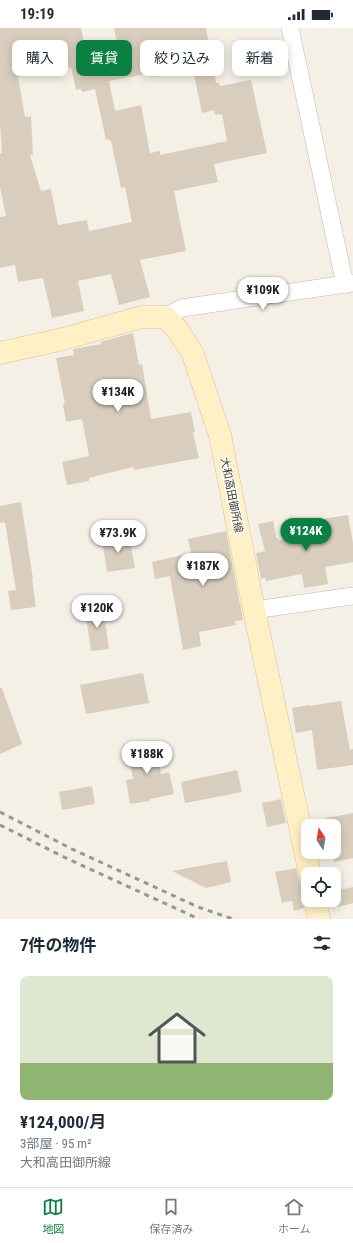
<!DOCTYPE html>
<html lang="ja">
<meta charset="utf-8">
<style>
body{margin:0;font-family:"Roboto Condensed","Noto Sans JP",sans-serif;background:#f6f6f7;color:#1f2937;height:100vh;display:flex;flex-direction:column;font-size:15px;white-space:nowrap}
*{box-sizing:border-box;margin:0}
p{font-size:13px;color:#747a83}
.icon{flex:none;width:22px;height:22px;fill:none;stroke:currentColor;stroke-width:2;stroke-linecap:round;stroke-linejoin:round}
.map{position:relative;height:891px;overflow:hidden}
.sheet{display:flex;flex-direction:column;background:#fff;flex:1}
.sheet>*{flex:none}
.banner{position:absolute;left:12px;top:12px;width:329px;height:36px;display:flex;gap:8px}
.needle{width:26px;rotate:349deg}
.fabs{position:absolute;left:301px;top:791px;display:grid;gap:8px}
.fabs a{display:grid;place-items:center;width:40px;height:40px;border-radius:8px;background:#fff;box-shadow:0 2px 10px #0003;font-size:20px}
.price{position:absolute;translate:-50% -34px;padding:0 9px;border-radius:14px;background:#fff;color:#222;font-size:13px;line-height:26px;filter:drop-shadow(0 1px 2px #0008)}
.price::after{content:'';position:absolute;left:50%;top:24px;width:12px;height:9px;margin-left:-6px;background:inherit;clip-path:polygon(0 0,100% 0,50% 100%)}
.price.active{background:#0b8043;color:#fff}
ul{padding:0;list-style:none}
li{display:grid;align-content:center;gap:8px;height:212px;padding:0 20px}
li span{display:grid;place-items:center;height:124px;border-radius:8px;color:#555}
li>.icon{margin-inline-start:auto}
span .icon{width:72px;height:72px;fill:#fffc;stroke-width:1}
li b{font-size:17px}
h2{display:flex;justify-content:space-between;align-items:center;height:48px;padding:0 20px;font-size:17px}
.pill{padding:0 14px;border-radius:8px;background:#fff;box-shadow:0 2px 10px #0003;font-size:14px;line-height:36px}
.pill.active{background:#0b8043;color:#fff}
.status{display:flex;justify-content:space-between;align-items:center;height:28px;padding:0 20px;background:#fff;direction:ltr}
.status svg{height:11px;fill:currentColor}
.tabs{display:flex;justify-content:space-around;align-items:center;height:56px;border-top:1px solid #e0e1e3;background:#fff;font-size:11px;color:#747a83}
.tabs a{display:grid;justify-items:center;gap:2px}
.tabs .active{color:#0b8043}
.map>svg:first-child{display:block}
</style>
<div class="status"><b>19:19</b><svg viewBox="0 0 49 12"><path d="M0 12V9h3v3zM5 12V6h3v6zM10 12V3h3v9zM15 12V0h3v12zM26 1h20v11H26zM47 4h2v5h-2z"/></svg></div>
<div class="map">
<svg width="353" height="891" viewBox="0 0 353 891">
<rect width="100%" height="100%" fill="#f4f0e6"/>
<g fill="#d9cebd" fill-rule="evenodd">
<path d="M0,0h81l6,31 32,-6 -5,-25h92l10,55h3l1,3 31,-6 16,73 -53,11 4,18 -44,9 12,60 -46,9 10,37 -31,8 -8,-31 -33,7 6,30 -32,7 -9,-40 -25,4 -3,-17 -15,3v-51l6,-1 -6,-29v-33l2,-1 -2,-30zM71,39l5,23 5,-1 1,3 13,-3 11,51 3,-1 1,2h1l10,47 4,-1 7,35 -43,9 -2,-11 -29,5 -7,-36 -10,2 -11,-36h3l-2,-39 -6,1 -7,-40zM193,42l9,43 12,-3 1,5 7,-1 5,27 -67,14v-4l-10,2 -9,-48 -26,6 -6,-30 41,-8 1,4z"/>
<path d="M133,305l6,32 3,-1 9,55 40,-7 4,20 -2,1 6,25 -65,12 -1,-3 -44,11v3l-22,4 -5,-23 27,-6 -7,-37 -16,3 -3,-18h2l-9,-46 18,-3 -1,-6 28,-5 -1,-2z"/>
<path d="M21,474l12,77h-1l4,28 -25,3 -3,-19 8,-1 -11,-68 -5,1v-17z"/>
<path d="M348,487l5,28v19l-28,5 3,17 -24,4 -2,-14 -36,7 -1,-3 -4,1 -5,-26 9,-2 -7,-27 15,-3 4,18 1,-1 1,2 45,-9 -2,-12z"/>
<path d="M226,503l17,89 -8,1 1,4 -37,7 2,14 -18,4 -13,-74 -15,3 -3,-17 39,-9 -3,-14z"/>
<path d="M129,508l6,32 -28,4 -5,-32z"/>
<path d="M103,579l6,42 -18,2 -6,-41z"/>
<path d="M143,645l6,30 -63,11 -6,-29z"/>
<path d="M0,660h2l20,56 -22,10z"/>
<path d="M341,673l9,49 3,-1v16l-36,5 -5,-40 -16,3 -4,-25 17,-3 1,1z"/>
<path d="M155,713l6,33 8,-2 5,22 -24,5v2l-20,3 -4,-24 7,-1 -6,-33z"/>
<path d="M237,742l5,22 -57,11 -4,-21z"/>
<path d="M92,758l3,18 -33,6 -3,-18z"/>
<path d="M281,771l5,24 -19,4 -5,-24z"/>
<path d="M353,785v45l-19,4 -2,-10h2v-26h-6l-2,-8z"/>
<path d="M227,833l4,21 -25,6 -34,-17z"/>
<path d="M296,840l2,9 2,5 8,4v4l-5,6 1,12 -10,3 -2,-10 -10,2 -7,-31z"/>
<path d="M353,859v16l-16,4 -3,-16z"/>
</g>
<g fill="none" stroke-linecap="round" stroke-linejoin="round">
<g stroke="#c3baab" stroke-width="18">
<g id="minor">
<path d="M290,0l55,257"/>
<path d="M165,289l17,-9 171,-25"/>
<path d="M254,582l99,-14"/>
</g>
</g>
<g stroke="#d7c493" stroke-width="23">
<g id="secondary">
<path d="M0,325l59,-13 83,-23h23l12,12 16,25 27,81 34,175 56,264"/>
<path d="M315,872l4,19"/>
</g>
</g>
<use href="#minor" stroke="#fff" stroke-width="17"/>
<use href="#secondary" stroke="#fff0c5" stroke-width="22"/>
<g stroke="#969696" stroke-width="3" stroke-dasharray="5 5" stroke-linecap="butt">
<path d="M0,784l72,37 126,58 35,12"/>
<path d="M0,797l68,34 131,60"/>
</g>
</g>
<g text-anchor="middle" stroke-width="3" stroke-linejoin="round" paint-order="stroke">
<g font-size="11" fill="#474035" stroke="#fff">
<text transform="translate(232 467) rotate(79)" y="4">大和高田御所線</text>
</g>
</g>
</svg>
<div class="fabs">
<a><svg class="needle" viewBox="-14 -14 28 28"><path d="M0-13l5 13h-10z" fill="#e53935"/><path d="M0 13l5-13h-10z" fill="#747a83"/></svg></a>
<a><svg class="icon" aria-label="locate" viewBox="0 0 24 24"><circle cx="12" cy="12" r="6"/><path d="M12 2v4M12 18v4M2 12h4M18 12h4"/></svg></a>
</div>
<b class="price" style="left:263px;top:283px">¥109K</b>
<b class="price" style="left:118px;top:385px">¥134K</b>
<b class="price active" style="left:306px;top:524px">¥124K</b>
<b class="price" style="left:118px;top:526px">¥73.9K</b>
<b class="price" style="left:203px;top:559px">¥187K</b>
<b class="price" style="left:97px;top:601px">¥120K</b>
<b class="price" style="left:147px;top:747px">¥188K</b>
<div class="banner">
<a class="pill">購入</a>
<a class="pill active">賃貸</a>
<a class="pill">絞り込み</a>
<a class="pill">新着</a>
</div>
</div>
<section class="sheet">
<h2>7件の物件<svg class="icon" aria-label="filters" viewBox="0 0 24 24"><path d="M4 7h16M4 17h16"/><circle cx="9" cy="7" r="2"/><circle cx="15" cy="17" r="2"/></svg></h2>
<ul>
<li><span style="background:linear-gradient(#dfe7d0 70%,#8fb573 0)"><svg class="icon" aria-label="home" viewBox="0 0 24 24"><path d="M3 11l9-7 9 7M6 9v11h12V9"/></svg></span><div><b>¥124,000/月</b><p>3部屋 · 95 m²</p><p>大和高田御所線</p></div></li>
</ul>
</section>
<nav class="tabs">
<a class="active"><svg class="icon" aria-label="map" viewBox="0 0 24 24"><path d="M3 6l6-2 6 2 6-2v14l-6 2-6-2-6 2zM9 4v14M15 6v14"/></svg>地図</a>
<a><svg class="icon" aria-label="saved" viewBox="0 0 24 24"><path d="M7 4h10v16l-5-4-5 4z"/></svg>保存済み</a>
<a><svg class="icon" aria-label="home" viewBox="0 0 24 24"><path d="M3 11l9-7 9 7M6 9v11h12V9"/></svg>ホーム</a>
</nav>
